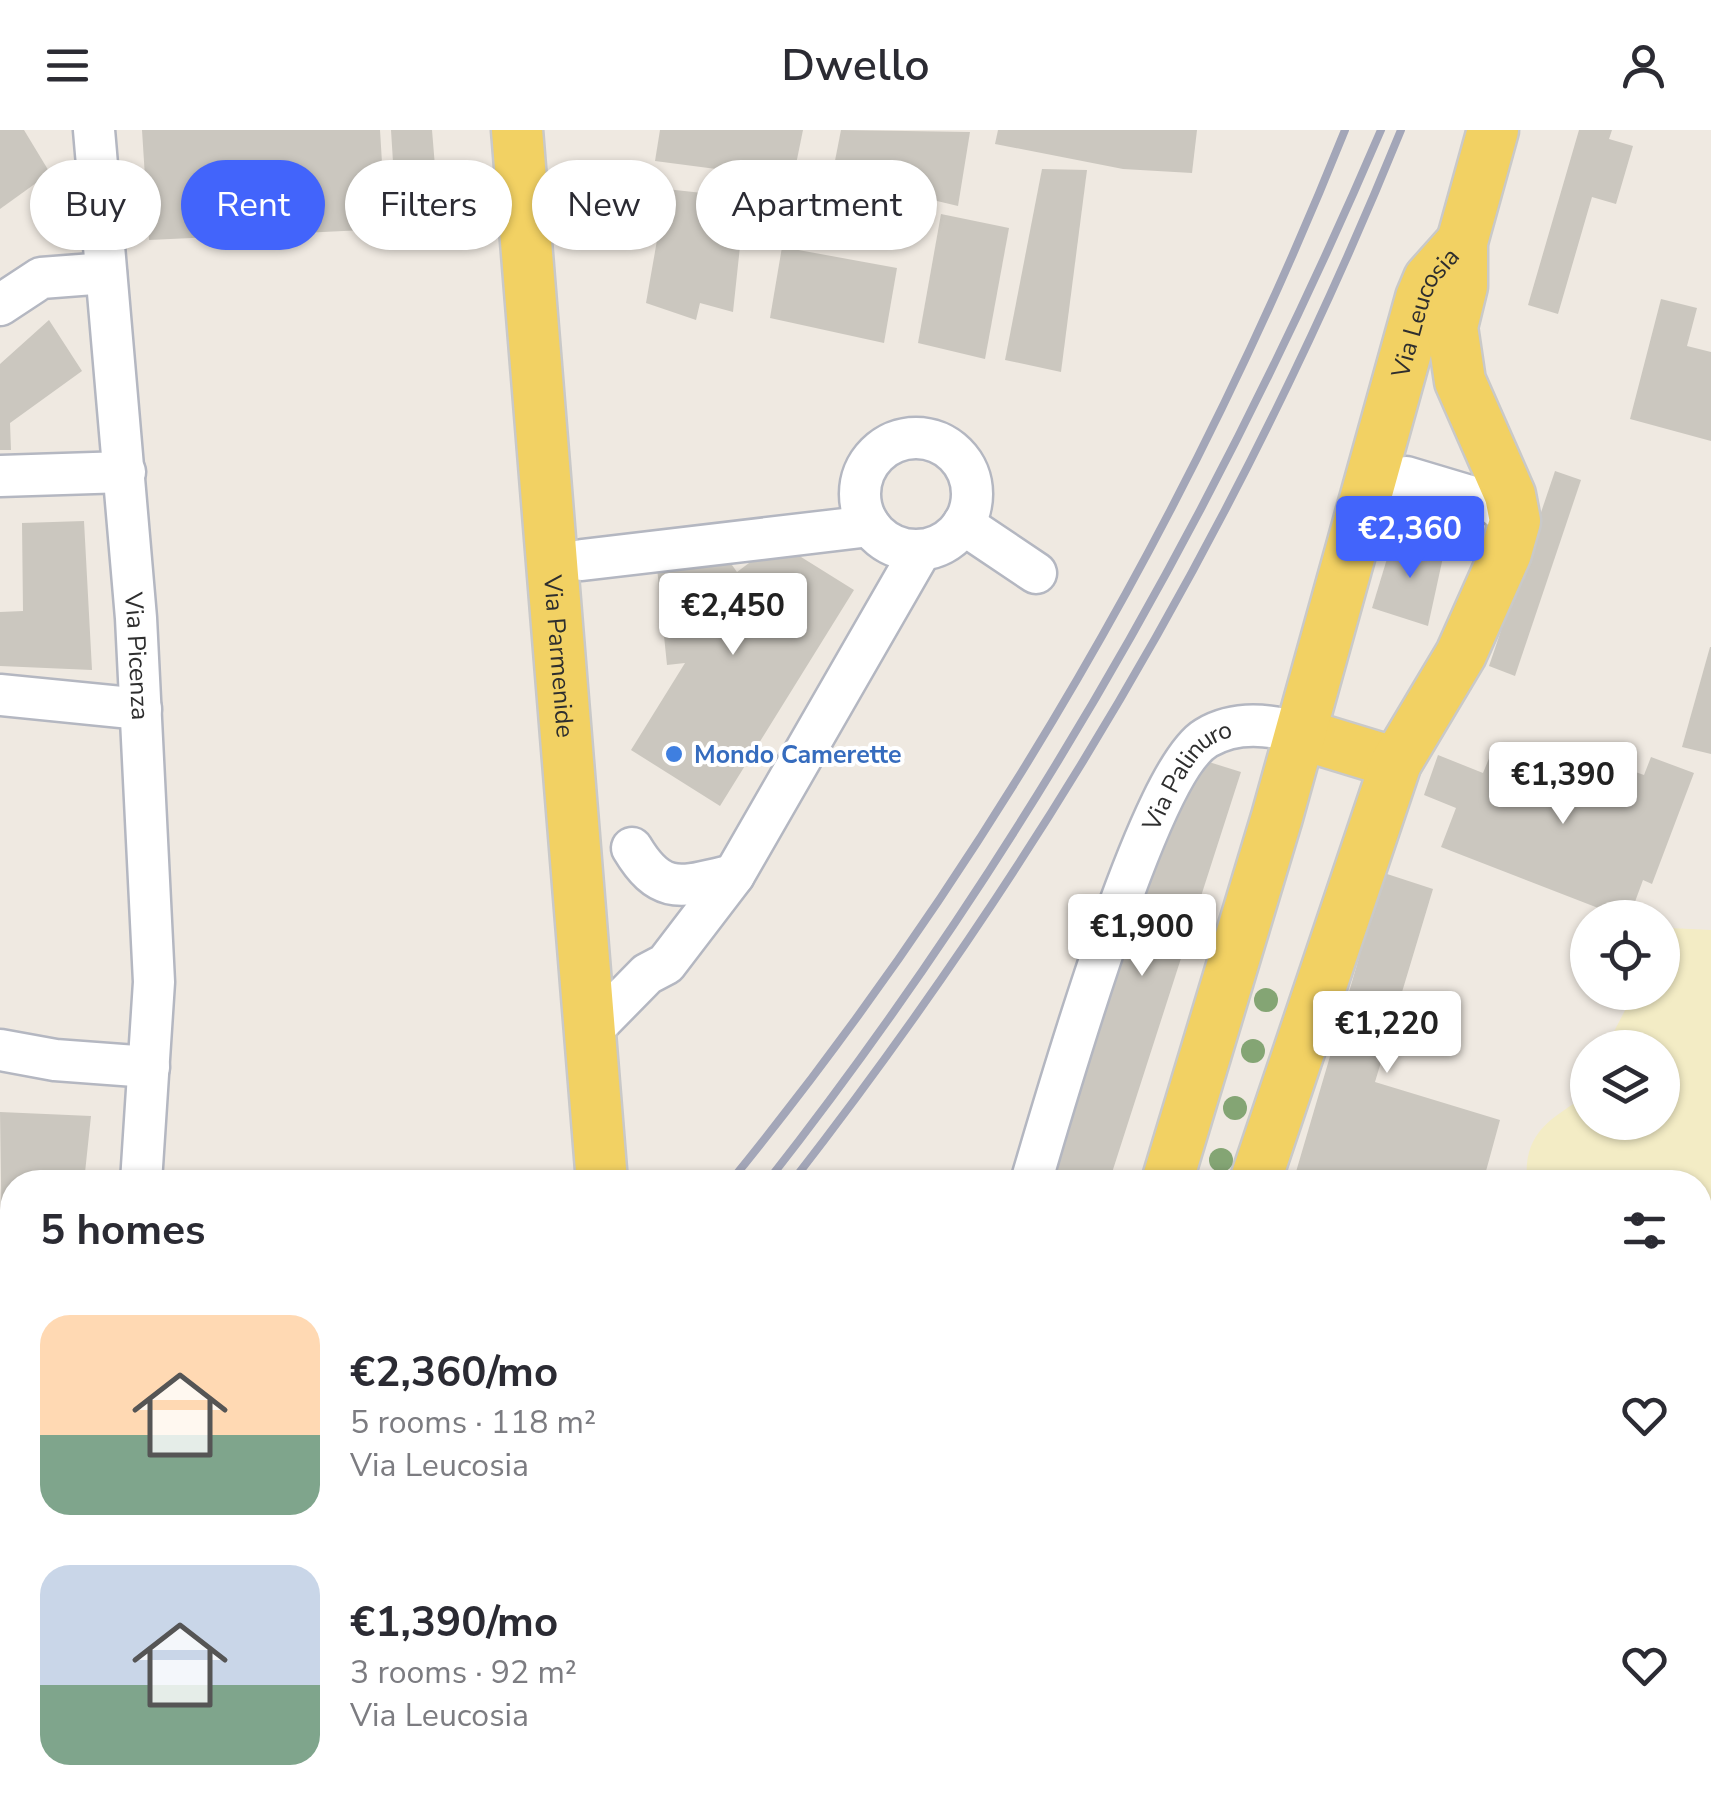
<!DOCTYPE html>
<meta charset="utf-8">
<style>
body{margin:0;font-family:"Nunito Sans",sans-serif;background:#f7f7f7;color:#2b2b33;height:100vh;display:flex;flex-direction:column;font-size:38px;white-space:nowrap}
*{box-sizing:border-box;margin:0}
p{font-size:32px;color:#7c7c81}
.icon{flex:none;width:55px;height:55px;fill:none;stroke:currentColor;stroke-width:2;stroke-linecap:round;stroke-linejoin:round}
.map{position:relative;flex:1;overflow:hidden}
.drawer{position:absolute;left:0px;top:1040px;width:1712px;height:642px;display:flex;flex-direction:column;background:#fff;border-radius:40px 40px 0 0;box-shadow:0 2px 8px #0004}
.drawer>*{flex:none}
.guide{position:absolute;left:30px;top:30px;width:1000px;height:90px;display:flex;gap:20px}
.controls{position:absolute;left:1570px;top:770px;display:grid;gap:20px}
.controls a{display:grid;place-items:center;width:110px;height:110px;border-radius:50%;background:#fff;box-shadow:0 2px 8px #0004;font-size:50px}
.price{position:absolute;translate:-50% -85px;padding:0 22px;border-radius:10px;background:#fff;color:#222;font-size:32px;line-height:65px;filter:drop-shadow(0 2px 5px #0008)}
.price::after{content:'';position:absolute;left:50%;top:60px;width:30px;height:22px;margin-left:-15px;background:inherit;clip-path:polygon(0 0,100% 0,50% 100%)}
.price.on{background:#4264fb;color:#fff}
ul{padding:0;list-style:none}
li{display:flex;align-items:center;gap:30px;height:250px;padding:0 40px}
li span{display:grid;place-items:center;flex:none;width:280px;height:200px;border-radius:30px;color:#555}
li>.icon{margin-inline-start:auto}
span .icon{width:120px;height:120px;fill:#fffc;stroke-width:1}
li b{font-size:42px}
h2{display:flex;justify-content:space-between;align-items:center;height:120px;padding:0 40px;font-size:42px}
.tag{padding:0 35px;border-radius:45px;background:#fff;box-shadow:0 2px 8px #0004;font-size:35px;line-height:90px}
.tag.on{background:#4264fb;color:#fff}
header{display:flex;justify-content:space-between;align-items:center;height:130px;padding:0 40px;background:#fff;font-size:45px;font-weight:600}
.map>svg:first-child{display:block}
</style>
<header><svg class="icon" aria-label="menu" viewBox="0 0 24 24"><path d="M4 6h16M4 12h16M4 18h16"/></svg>Dwello<svg class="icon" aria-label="person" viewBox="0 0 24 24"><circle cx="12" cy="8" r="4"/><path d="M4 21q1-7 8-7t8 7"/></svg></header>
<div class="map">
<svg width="1711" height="1681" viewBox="0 0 1711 1681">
<rect width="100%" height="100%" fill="#efe9e1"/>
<g fill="#f3ecc5">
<path d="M1670,798l41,2v394l-11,31v-173h-173c-4,-49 22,-62 60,-87l1,27h74v-74l-56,-1 28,-54 28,-1 1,-52z"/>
<path d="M1190,1670h338l-5,11h-325l2,-7z"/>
</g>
<path fill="#75cff0" d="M1711,1194v487h-188l5,-11h172v-445z"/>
<g fill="#cbc7bf">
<path d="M0,0h24l26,43 -50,36z"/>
<path d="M142,0h238l3,49 11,-1 -3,-48h41l6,73 -53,4 1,22 -237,11z"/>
<path d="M660,0h143l-10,49 -138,-18z"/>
<path d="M841,0l129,2 -12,74 -126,-30z"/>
<path d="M998,0h199l-5,43 -69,-4 -128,-25z"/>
<path d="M1579,0h33l-3,9 24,7 -17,58 -24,-7 -34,117 -30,-9z"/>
<path d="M1042,39l45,1 -26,202 -56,-12z"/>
<path d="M666,59l73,8 -9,40h11l-8,75 -33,-9 -4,17 -50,-17z"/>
<path d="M941,84l68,14 -24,131 -67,-16z"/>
<path d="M782,117l115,21 -13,75 -114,-25z"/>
<path d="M1661,169l36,9 -10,38 24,6v89l-81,-22z"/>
<path d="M49,190l33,51 -72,52 1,27h-11v-86z"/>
<path d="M1555,341l26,9 -66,196 -26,-10z"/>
<path d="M84,391l8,149 -92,-4v-54l23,-1 -1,-88z"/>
<path d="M1393,409l52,9 -17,78 -56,-18z"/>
<path d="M777,412l77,48 -134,216 -89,-56 54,-87 -18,2 -11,-107 66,-7 15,21z"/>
<path d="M1710,517h1v107l-29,-7z"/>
<path d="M1438,625l45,18 7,-17 32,8 93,36 12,-31 17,6 7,-18 43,16 -42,111 -9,-4 -14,38h-5l-183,-71 15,-39 -32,-13z"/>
<path d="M1193,627l48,15 -132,410h-65l87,-277 52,13 -47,-17z"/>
<path d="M1384,743l49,16 -58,193 125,38 -17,62h-75l-19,-5 -1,5h-95z"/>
<path d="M0,982l91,4 -7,66h-72l-9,135z"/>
<path d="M0,1222l12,1v152h-12z"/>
<path d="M700,1670h111l-3,11h-109z"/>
<path d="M862,1670h65l-3,11h-65z"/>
</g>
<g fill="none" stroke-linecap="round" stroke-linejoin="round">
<g stroke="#b4b7c1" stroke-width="45">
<g id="minor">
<path id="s1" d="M94,0l42,488 18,364 -13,200"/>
<path d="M0,175l41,-27 65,-5"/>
<circle cx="916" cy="364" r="56"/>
<path d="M0,346l125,-4"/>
<path d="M1366,356l40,-9 87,26 22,18"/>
<path d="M963,394l73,49"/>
<path d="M582,430l288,-34"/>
<path d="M0,565l141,14"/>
<path d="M632,718c30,50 51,38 102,27"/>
<path d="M591,901l56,-57 19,-10 68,-89 187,-325"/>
<path d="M0,920l55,10 94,7"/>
<path id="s2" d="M1031,1052c23,-77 117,-409 175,-444 30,-18 64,-14 95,-4"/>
<path d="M0,1455l12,1"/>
<path d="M82,1681l7,-11"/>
<path d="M835,1681l3,-11"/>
</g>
</g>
<g stroke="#c9c9c9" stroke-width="55">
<g id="major">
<path id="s3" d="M517,0l85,1052"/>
<path d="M1301,604l95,29"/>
<path id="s4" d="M1167,1052l110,-365 144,-519 8,-19 33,-37"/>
<path d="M1255,1052l141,-419 65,-109 45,-101 9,-32 -5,-26 -50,-114 -8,-54 10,-41v-44l31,-112"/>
<path d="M620,1681v-11"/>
<path d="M976,1681l3,-11"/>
<path d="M1054,1681l3,-11"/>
</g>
</g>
<use href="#minor" stroke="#fff" stroke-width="40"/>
<use href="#major" stroke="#f2d163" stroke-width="50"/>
<g stroke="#a3a6b8" stroke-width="8">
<path d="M730,1052c257,-315 464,-675 615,-1052"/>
<path d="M767,1052c253,-322 453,-676 614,-1052"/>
<path d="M792,1052c250,-321 456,-675 609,-1052"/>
<path d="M133,1681l11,-11"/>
<path d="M178,1681l11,-11"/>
<path d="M207,1681l11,-11"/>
</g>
</g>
<g fill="#84a574">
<circle cx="1266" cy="870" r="12"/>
<circle cx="1253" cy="921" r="12"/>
<circle cx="1235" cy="978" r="12"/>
<circle cx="1221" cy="1030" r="12"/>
</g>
<circle fill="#3f7fe0" stroke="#fff" stroke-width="4" cx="674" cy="624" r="10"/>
<g text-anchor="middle" stroke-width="8" stroke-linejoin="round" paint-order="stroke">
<g font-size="25" fill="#2e2e2e" stroke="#fff">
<text dy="9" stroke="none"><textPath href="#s4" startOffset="908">Via Leucosia</textPath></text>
<text dy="9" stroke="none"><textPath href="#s1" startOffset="528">Via Picenza</textPath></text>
<text dy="9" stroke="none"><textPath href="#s3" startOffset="528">Via Parmenide</textPath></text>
<text dy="9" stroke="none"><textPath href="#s2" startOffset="440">Via Palinuro</textPath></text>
</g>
<g font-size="25" font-weight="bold" fill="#366cbe" stroke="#fff" text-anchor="start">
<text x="694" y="633">Mondo Camerette</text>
</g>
</g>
</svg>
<div class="controls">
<a><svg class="icon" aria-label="locate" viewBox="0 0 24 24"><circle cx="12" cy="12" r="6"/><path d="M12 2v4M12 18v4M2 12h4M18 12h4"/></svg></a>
<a><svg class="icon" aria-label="layers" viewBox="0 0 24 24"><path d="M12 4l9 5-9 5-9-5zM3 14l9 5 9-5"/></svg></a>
</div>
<b class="price on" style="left:1410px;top:451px">€2,360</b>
<b class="price" style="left:733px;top:528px">€2,450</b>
<b class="price" style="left:1563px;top:697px">€1,390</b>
<b class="price" style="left:1142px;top:849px">€1,900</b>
<b class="price" style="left:1387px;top:946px">€1,220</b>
<div class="guide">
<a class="tag">Buy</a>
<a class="tag on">Rent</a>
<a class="tag">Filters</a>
<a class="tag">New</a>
<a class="tag">Apartment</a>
</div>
<section class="drawer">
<h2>5 homes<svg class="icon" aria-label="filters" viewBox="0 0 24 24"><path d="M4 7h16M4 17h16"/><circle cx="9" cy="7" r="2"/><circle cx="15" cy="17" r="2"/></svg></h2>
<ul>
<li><span style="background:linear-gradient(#ffd9b3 60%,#7fa58c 0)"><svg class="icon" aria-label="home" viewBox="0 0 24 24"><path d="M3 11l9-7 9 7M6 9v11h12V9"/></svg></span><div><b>€2,360/mo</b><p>5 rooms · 118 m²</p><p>Via Leucosia</p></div><svg class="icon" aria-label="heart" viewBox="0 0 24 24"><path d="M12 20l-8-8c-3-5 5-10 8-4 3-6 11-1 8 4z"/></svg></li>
<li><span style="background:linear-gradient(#c9d6e8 60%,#7fa58c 0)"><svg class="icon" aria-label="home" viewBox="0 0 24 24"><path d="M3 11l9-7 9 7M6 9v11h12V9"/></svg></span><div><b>€1,390/mo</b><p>3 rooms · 92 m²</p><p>Via Leucosia</p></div><svg class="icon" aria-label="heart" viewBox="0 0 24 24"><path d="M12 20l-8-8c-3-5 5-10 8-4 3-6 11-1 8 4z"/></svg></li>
</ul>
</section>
</div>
